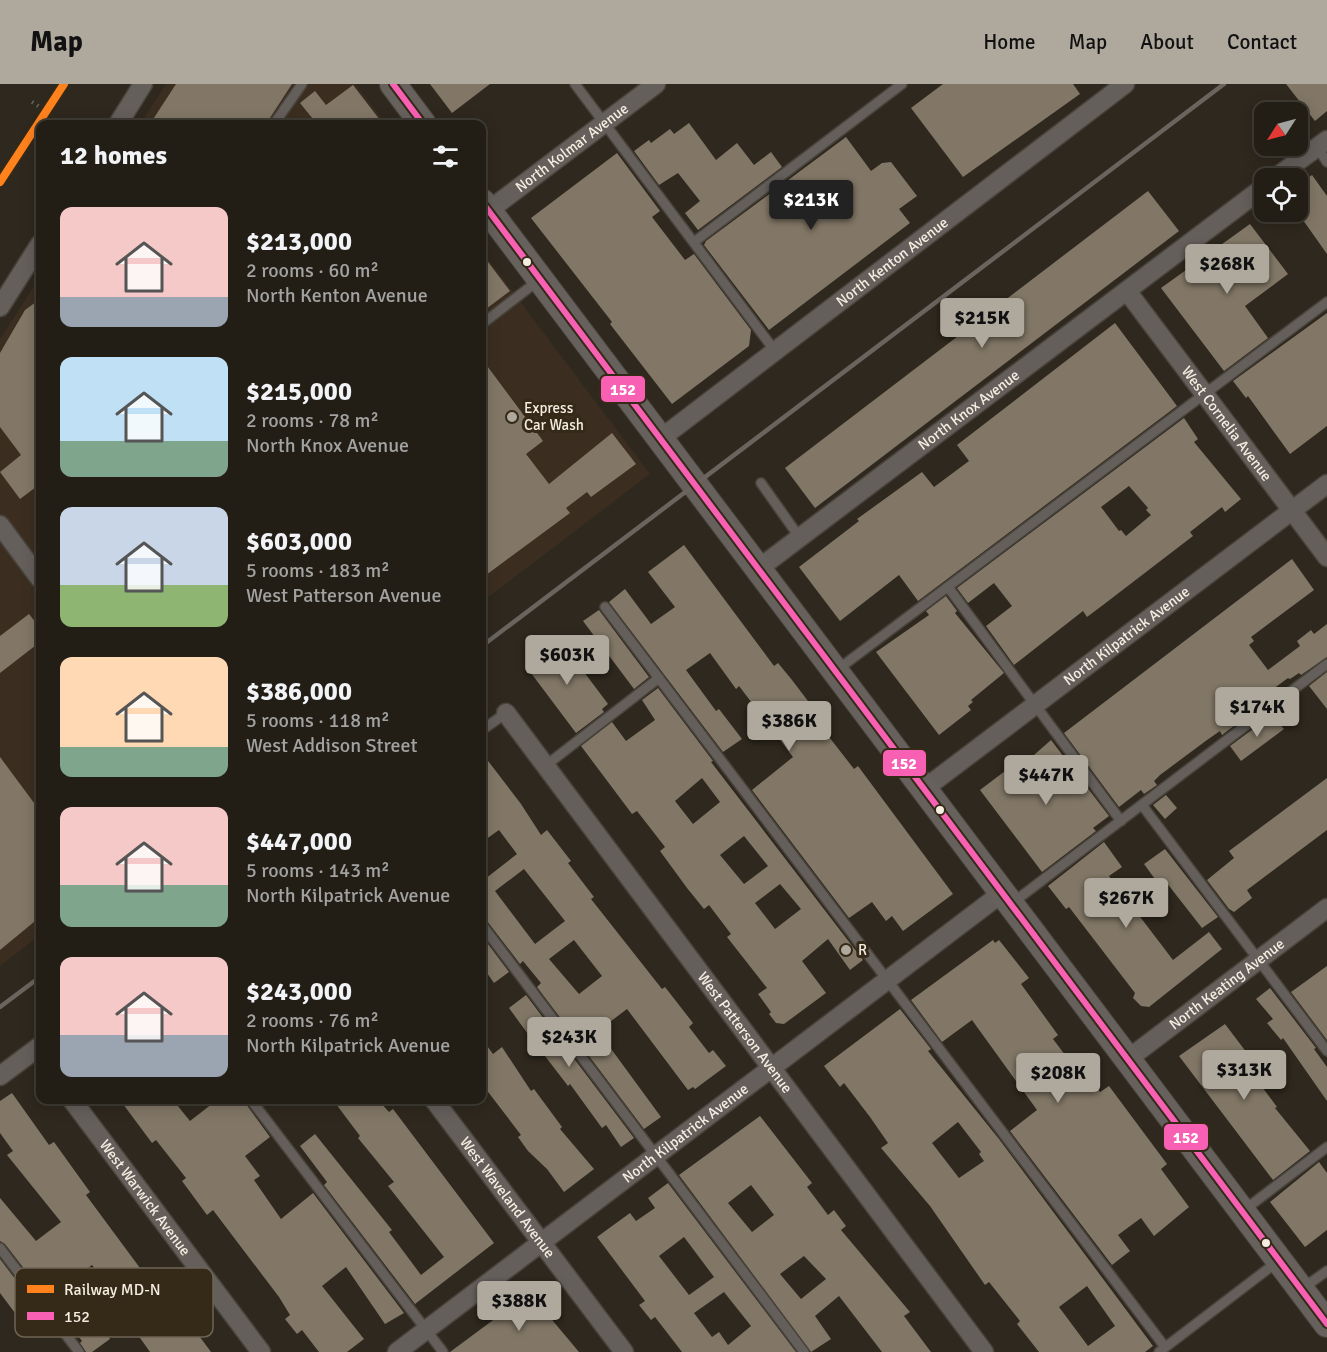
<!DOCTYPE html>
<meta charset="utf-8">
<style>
body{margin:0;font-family:Signika,sans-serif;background:#2e2b23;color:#f1f3f6;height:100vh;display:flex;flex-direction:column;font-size:22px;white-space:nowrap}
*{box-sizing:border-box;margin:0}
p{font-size:20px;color:#a2a2a1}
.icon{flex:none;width:33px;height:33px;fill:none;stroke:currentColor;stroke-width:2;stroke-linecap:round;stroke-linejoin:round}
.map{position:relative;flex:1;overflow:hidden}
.details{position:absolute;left:36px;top:36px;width:450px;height:984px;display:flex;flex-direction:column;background:#221e16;border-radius:12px;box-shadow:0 3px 15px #0003,0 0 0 2px #3f3c35}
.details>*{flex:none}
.needle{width:39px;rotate:234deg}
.fabs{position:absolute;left:1254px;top:18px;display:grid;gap:12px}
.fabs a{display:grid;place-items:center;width:54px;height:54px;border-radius:12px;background:#221e16;box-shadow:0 3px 15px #0003,0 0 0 2px #3f3c35;font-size:30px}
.price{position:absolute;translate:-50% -51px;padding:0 14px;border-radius:6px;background:#afa89d;color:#111;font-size:20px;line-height:39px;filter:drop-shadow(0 2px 3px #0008)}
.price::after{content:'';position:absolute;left:50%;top:36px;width:18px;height:14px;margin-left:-9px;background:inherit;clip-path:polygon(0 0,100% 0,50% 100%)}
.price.on{background:#222;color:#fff}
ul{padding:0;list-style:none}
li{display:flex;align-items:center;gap:18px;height:150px;padding:0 24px}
li span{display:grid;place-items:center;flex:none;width:168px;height:120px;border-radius:12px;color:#555}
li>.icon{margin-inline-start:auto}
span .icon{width:72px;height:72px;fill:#fffc;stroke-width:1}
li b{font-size:26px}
h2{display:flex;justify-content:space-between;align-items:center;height:72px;padding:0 24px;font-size:26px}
header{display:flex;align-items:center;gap:36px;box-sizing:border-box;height:84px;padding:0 30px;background:#afa89d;color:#111}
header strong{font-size:28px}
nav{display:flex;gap:33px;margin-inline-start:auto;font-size:21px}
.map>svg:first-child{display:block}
</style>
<header>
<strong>Map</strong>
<nav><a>Home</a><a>Map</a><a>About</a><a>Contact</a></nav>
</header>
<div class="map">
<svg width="1327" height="1268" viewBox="0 0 1327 1268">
<rect width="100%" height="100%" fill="#2e281e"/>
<g fill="#3b2e21">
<path d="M166,0h189l31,40h-246z"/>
<path d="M482,167l168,223 -168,128z"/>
<path d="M40,193v658l-40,31v-627z"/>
</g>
<g fill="#827766" fill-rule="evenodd">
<path d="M176,0h116l-26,40h-116z"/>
<path d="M430,0h60l-38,29z"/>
<path d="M943,0h130l7,10 -117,83 -52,-69z"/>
<path d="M1286,0h41v27l-12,10z"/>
<path d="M353,1l30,39h-66l-17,-21 15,-12 11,14z"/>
<path d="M689,39l27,37 21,-17 17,22 17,-13 11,15 -84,63 -13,-17 15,-12 -22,-28 -19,12 -25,-34 15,-11 2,3 19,-14 4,5z"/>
<path d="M846,53l25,34 11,-8 9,-1 26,34 -18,13 11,14 -141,107 -65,-85 2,-4z"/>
<path d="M617,69l43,58 -8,6 33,43 9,-6 57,76 -2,16 -77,58 -62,-80 2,-2 -81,-104z"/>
<path d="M1312,91l15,21v58l-29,-41v-28z"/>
<path d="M1148,107l31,40 -364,277 -30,-40z"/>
<path d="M1250,140l38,50 -43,32 23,32 -44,33 -63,-83z"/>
<path d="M482,170l28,37 -28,21z"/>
<path d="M40,215v185l-20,15 -20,-27 21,-17 -21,-28v-74l25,-43z"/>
<path d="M1327,229v113l-37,28 -42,-58 -2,2 -13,-17z"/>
<path d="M1115,239l62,83 -259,195 -19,-26 -59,46 -41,-54 60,-46 -2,-2 65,-47 12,15 35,-26 -12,-16z"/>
<path d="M482,275l61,82 -17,13 23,30 63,-51 24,31 -45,33 -4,-5 -21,16 4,5 -88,65z"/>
<path d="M1184,334l14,21 -4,3 47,57 -16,13 -3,-5 -32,25 3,4 -90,69 -16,12 -4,-6 -69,54 -28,-39 26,-20 -18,-23 -26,20 -11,-15zM1129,402l19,22 -2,2 5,5 -25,21 -5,-6 -2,1 -18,-24z"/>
<path d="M684,461l90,121 4,-3 14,17 38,50 -4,3 28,36 4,-3 95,128 -50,37 -11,-15 -6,5 -14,-19 -23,16 -97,-128 41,-33 -54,-71 -3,3 -26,-36 -24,17 30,41 3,-2 23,30 -19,13 -114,-150 16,-13 26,35 24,-17 -27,-35z"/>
<path d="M1292,475l22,31 -63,47 3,4 -5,4 19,25 32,-24 -3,-5 14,-11 3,4 13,-10v33l-26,18 -2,-2 -9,6 -2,-1 -26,19 -3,3 4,4 -41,31 -2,-4 -13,9 -47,35 -6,6 3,4 -13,9 -3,-4 -22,17 -55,-74z"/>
<path d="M946,512l11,15 -2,2 49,60 -33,27 2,2 -5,4 3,4 -32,25 -63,-83 53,-37 -3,-4z"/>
<path d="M599,526l50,67 -15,12 -51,-68z"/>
<path d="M29,530l11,14v14l-40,31v-37z"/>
<path d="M560,556l48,64 -6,5 2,3 -28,21 -51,-68z"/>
<path d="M1327,588v37l-18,-23z"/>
<path d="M658,604l55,73 -2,1 152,198 -13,10 -22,-31 -26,22 24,32 -42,31 -8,-1 -7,-9 2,-2 -13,-18 9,-6 -40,-51 4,-3 -22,-29 -5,4 -17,-21 -27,-37 5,-4 -28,-36 -5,3 -51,-68 31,-24 14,19 29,-21 -13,-20zM702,694l18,24 -27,22 -18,-23zM744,752l24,30 -24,18 -24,-29zM780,800l21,25 -26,20 -20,-26z"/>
<path d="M1272,631l12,14 -43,32 -11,-15z"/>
<path d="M1051,656l58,76 -16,12 3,3 -54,41 -62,-82 33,-25 4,5z"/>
<path d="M482,669l39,51 20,31 6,-5 24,31 -3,2 26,34 -3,2 71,90 3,-2 28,36 -4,4 20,26 4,-3 13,16 -31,23 -2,-2 -5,3 -61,-81 -29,22 63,86 -17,12 -107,-142 4,-4 -18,-22 -3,3 -33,-43 -5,-3v-43l3,4 32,-25 -18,-24 -17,12zM524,785l41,52 -30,23 -40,-53zM574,856l28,36 -23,18 -30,-35z"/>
<path d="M0,673l40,54v106l-40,33z"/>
<path d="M1327,694v52l-80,60 5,8 -18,14 -5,-3 -22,-29 27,-22 -5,-7z"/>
<path d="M1166,711l11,13 -12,11 -12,-14z"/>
<path d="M1104,758l18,25 -13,9 64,84 36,-28 13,17 -73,58 -8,-1 -8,-8 2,-5 -66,-86 -3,2 -18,-23z"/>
<path d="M1165,765l53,68 -16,11 -36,-46 -6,4 -16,-22z"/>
<path d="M482,852l27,36 -15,11 -12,-17z"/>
<path d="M993,856l2,3 4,-3 30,38 -8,6 37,51 -5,4 28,37 5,-3 14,19 9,-6 58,78 -6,5 28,38 -35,29 -13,-18 -23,17 12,16 -18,14 -102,-134 27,-21 -65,-90 -30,22 -31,-42z"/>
<path d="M1327,882v74l-36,-48z"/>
<path d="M1270,904l46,60 -2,1 13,18v34l-44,-63 -2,2 -14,-17 6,-4 -17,-20z"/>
<path d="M526,911l108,143 -13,9 -15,-22 -4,3 -32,-44 -2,2 -43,-56 -16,-22z"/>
<path d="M900,925l31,40 -3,2 71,88 154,207 -8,6h-106l-22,-28 3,-3 -31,-39 -4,3 -55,-79 -49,-58 7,-5 -18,-26 -26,-34 -4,4 -16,-21zM958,1038l23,30 -2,2 5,7 -25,17 -27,-35zM1087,1202l28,40 -27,20 -29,-39z"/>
<path d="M1225,940l25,33 -5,4 3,7 29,39 -2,1 35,43 -37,29 -94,-124z"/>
<path d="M482,955l11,15 9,-7 29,44 3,-2 28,38 -2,2 34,40 -30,23 -17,-23 -19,-18 -10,-14 3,-2 -39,-51z"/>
<path d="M12,1009l37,52 5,-3 23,32 13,18 -4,3 71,96 6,-4 48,65h-61l-12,-17 4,-3 -3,-4 4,-3 -19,-25 -27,21 13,18 -18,13h-6l-6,-9 2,-2 -13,-18 2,-2 -19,-23 -3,3 -44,-57 -5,-3v-43l36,43 25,-19 -54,-67 6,-4 -13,-18v-32zM92,1181l19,24 -26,18 -18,-23z"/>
<path d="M120,1016h53l17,21 27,-21h26l27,37 -25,19 15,20 -6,4 27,39 32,-26 91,120 -19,11 -39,-57 -24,19 42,53 -17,13h-28l-17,-22 -5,4 -12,-15 5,-4 -11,-18 -66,-87 -6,5 -25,-34 4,-3 -30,-38 -4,3z"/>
<path d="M333,1016h45l11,12 4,-3 101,134 -79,61 -91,-119 3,-3 -27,-36 15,-12 77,96 -3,2 32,43 23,-18 -56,-71 6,-4 -36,-44 2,-2z"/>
<path d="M760,1032l52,67 -5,4 21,28 6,-5 12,16 -5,4 69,82 -6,4 27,36h-49l-43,-56 -24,20 16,23 -20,13 -132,-177zM751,1101l23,30 -22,17 -24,-29zM804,1172l22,23 -25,20 -21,-25z"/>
<path d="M1319,1078l8,11v57l-22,17 -35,-45z"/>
<path d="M668,1099l128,169h-114l-27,-35 -4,3 -12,-15 6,-4 -48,-64 33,-24 6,8 19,-13 -7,-10zM684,1153l30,40 -25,18 -30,-39zM724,1208l27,34 -23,19 -9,-13 -7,5 -18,-24z"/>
<path d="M0,1175l38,50 -17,12 -21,-28z"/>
<path d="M529,1209l16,24 3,-2 31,37h-129l58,-43 1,-4 6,-5z"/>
</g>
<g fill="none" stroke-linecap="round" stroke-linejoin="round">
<g stroke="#48433b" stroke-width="12">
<g id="lane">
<path d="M575,0l200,267"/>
<path d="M274,40l28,-40"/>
<path d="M1317,63l10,15"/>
<path d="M694,158l208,-158"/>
<path d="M482,240l57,-44"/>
<path d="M761,399l39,55"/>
<path d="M948,503l173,234"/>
<path d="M605,523l560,740"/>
<path d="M837,586l490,-368"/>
<path d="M482,646l24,-17"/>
<path d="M545,682l114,-88"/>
<path d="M1142,721l185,246"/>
<path d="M1011,820l316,-240"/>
<path d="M482,841l322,427"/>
<path d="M251,1016l192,252"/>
<path d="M1243,1127l84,-64"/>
<path d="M0,1164l79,104"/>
<path d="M1303,1204l24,-17"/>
<path d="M1159,1268l118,-90"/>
</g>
</g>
<g stroke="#48433b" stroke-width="21">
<g id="street">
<path d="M118,40l25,-40"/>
<path d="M1275,94l52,-38"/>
<path id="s1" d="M488,127l168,-127"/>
<path id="s2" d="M1127,207l200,266"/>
<path d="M0,223l40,-63"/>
<path id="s3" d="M660,355l465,-355"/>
<path d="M0,441l40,54"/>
<path id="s4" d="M758,485l506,-382"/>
<path id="s5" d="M506,629l478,639"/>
<path id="s6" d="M924,705l403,-305"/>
<path id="s7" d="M1128,975l199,-151"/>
<path d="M0,992l40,-30"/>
<path id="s8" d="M72,1016l189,252"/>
<path id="s9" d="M434,1016l190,252"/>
<path id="s10" d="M397,1268l605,-459"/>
</g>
</g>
<g stroke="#48433b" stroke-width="28">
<g id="secondary">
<path d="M393,0l30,40"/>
<path d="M482,118l845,1122"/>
</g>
</g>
<g stroke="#68645f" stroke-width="4" stroke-dasharray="1.5 4.5" stroke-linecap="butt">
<path d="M32,18l19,12"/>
<path d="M40,79l-3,4 3,3"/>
</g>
<use href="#lane" stroke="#645f5b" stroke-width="9"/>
<use href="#street" stroke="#645f5b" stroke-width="18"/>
<use href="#secondary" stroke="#66615c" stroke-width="26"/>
<g stroke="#6a645f" stroke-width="4.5">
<path d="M482,562l742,-562"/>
<path d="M0,923l40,-30"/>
</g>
<g stroke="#352917" stroke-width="10">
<g id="bus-1">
<path d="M393,0l30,40"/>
<path d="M482,118l845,1122"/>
</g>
</g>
<use href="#bus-1" stroke="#f860b3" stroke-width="6"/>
<g stroke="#352917" stroke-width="12">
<path id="rail-1" d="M0,98l64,-98"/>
</g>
<use href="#rail-1" stroke="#ff821d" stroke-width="8"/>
</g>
<g fill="#f5ede2" stroke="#352917" stroke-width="2">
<circle cx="527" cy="178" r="5"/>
<circle cx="940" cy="726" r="5"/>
<circle cx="1266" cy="1159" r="5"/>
</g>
<g fill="#afa89d" stroke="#352917" stroke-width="2">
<circle cx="512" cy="333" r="6"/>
<circle cx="846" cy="866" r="6"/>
</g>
<g text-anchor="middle" stroke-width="6" stroke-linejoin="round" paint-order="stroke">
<g font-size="15" fill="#f5ede2" stroke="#352917">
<text dy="5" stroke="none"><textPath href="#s1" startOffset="105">North Kolmar Avenue</textPath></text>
<text dy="5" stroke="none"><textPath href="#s3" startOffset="292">North Kenton Avenue</textPath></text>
<text dy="5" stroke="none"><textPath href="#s4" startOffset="264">North Knox Avenue</textPath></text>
<text dy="5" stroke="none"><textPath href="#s2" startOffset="166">West Cornelia Avenue</textPath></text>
<text dy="5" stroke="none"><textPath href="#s6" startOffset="254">North Kilpatrick Avenue</textPath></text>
<text dy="5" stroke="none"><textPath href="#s7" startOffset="124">North Keating Avenue</textPath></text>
<text dy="5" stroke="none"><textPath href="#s5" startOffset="399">West Patterson Avenue</textPath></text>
<text dy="5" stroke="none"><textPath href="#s10" startOffset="362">North Kilpatrick Avenue</textPath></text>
<text dy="5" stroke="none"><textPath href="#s8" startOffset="122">West Warwick Avenue</textPath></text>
<text dy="5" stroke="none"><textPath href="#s9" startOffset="122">West Waveland Avenue</textPath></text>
</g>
<g font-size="15" fill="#f5ede2" stroke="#352917" text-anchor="start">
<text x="524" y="329">Express<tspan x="524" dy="17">Car Wash</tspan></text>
<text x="858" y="871">R</text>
</g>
</g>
<rect x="15" y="1184" width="198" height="69" rx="9" fill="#352917" stroke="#6f6454" stroke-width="1.5"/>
<rect x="27" y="1201" width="27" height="8" fill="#ff821d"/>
<rect x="27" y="1228" width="27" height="8" fill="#f860b3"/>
<g font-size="16" fill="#f5ede2">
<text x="64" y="1211">Railway MD-N</text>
<text x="64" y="1238">152</text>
</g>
<g stroke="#352917" stroke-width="2">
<rect x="600" y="291" width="46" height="28" rx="6" fill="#f860b3"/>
<rect x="882" y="665" width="45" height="28" rx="6" fill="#f860b3"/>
<rect x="1163" y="1039" width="46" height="28" rx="6" fill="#f860b3"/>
</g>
<g font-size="16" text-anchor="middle" font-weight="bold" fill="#fff">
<text x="623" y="311">152</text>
<text x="904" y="685">152</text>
<text x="1186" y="1059">152</text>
</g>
</svg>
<div class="fabs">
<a><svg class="needle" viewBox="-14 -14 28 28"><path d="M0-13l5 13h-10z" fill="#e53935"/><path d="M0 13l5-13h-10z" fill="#a2a2a1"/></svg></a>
<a><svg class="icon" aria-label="locate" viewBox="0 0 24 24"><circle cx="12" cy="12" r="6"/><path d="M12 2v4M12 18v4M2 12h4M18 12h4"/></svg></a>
</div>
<b class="price on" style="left:811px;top:147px">$213K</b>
<b class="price" style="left:1227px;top:211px">$268K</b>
<b class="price" style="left:982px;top:265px">$215K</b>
<b class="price" style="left:567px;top:602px">$603K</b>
<b class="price" style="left:1257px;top:654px">$174K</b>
<b class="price" style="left:789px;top:668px">$386K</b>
<b class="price" style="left:1046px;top:722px">$447K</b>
<b class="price" style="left:1126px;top:845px">$267K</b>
<b class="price" style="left:569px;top:984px">$243K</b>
<b class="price" style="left:1244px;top:1017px">$313K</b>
<b class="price" style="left:1058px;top:1020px">$208K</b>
<b class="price" style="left:519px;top:1248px">$388K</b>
<section class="details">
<h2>12 homes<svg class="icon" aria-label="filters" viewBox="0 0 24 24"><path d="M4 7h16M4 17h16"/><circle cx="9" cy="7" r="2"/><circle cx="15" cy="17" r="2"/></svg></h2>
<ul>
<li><span style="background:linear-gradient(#f6c9c9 75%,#9aa5b1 0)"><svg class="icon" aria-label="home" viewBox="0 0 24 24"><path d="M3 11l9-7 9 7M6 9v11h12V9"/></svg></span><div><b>$213,000</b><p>2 rooms · 60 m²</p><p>North Kenton Avenue</p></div></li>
<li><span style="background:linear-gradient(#bfe0f5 70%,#7fa58c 0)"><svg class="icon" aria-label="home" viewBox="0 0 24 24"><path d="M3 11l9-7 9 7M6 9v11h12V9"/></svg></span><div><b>$215,000</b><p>2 rooms · 78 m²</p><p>North Knox Avenue</p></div></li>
<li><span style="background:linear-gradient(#c9d6e8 65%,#8fb573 0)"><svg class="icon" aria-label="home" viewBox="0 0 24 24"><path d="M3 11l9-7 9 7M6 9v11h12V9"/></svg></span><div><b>$603,000</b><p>5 rooms · 183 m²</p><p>West Patterson Avenue</p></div></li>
<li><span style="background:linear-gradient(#ffd9b3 75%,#7fa58c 0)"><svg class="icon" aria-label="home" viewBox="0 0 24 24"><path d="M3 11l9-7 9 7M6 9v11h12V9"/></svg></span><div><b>$386,000</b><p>5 rooms · 118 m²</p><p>West Addison Street</p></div></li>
<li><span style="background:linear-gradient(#f6c9c9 65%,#7fa58c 0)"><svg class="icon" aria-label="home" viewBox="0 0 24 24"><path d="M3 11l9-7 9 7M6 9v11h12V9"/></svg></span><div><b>$447,000</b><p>5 rooms · 143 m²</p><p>North Kilpatrick Avenue</p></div></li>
<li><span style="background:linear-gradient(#f6c9c9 65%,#9aa5b1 0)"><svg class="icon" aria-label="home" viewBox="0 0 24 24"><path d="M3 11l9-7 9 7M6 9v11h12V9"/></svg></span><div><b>$243,000</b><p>2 rooms · 76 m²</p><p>North Kilpatrick Avenue</p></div></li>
</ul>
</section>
</div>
